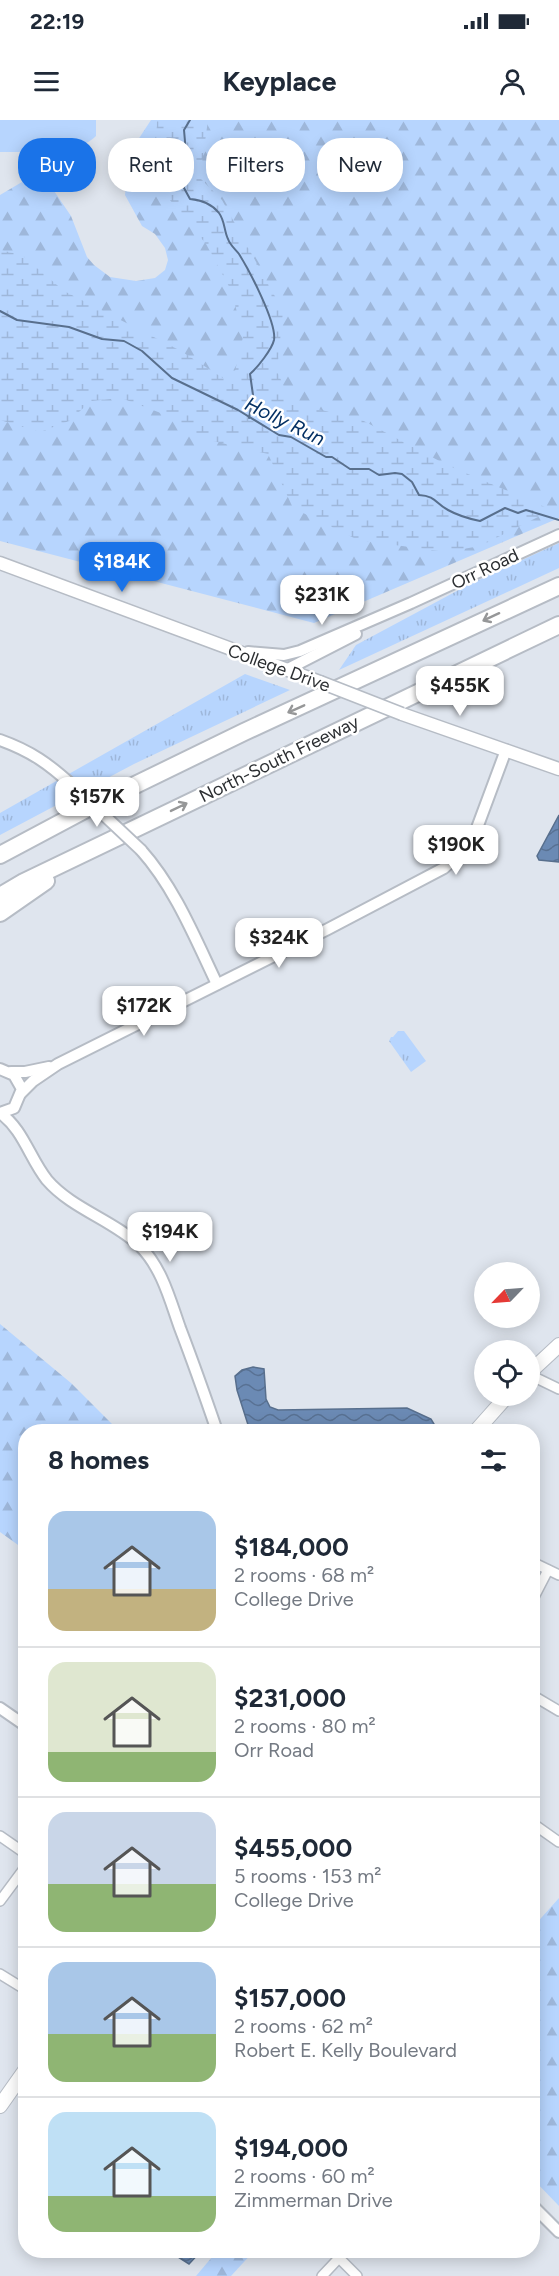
<!DOCTYPE html>
<meta charset="utf-8">
<style>
body{margin:0;font-family:Figtree,sans-serif;background:#f2f2f3;color:#1f2937;height:100vh;display:flex;flex-direction:column;font-size:22px;white-space:nowrap}
*{box-sizing:border-box;margin:0}
p{font-size:20px;color:#747a83}
.icon{flex:none;width:33px;height:33px;fill:none;stroke:currentColor;stroke-width:2;stroke-linecap:round;stroke-linejoin:round}
.map{position:relative;flex:1;overflow:hidden}
.side{position:absolute;left:18px;top:1304px;width:522px;height:834px;display:flex;flex-direction:column;background:#fff;border-radius:24px;box-shadow:0 3px 15px #0003}
.side>*{flex:none}
.banner{position:absolute;left:18px;top:18px;width:524px;height:54px;display:flex;gap:12px}
.needle{width:39px;rotate:245deg}
.tools{position:absolute;left:474px;top:1142px;display:grid;gap:12px}
.tools a{display:grid;place-items:center;width:66px;height:66px;border-radius:50%;background:#fff;box-shadow:0 3px 15px #0003;font-size:30px}
.price{position:absolute;translate:-50% -51px;padding:0 14px;border-radius:12px;background:#fff;color:#222;font-size:20px;line-height:39px;filter:drop-shadow(0 2px 3px #0008)}
.price::after{content:'';position:absolute;left:50%;top:36px;width:18px;height:14px;margin-left:-9px;background:inherit;clip-path:polygon(0 0,100% 0,50% 100%)}
.price.active{background:#1a73e8;color:#fff}
ul{padding:0;list-style:none}
li{display:flex;align-items:center;gap:18px;height:150px;padding:0 30px}
li+li{border-top:2px solid #e0e1e3}
li span{display:grid;place-items:center;flex:none;width:168px;height:120px;border-radius:18px;color:#555}
li>.icon{margin-inline-start:auto}
span .icon{width:72px;height:72px;fill:#fffc;stroke-width:1}
li b{font-size:26px}
h2{display:flex;justify-content:space-between;align-items:center;height:72px;padding:0 30px;font-size:26px}
.chip{padding:0 21px;border-radius:24px;background:#fff;box-shadow:0 3px 15px #0003;font-size:21px;line-height:54px}
.chip.active{background:#1a73e8;color:#fff}
.status{display:flex;justify-content:space-between;align-items:center;height:42px;padding:0 30px;background:#fff;direction:ltr}
.status svg{height:16px;fill:currentColor}
header{display:flex;justify-content:space-between;align-items:center;height:78px;padding:0 30px;background:#fff;font-size:27px;font-weight:700}
.map>svg:first-child{display:block}
</style>
<div class="status"><b>22:19</b><svg viewBox="0 0 49 12"><path d="M0 12V9h3v3zM5 12V6h3v6zM10 12V3h3v9zM15 12V0h3v12zM26 1h20v11H26zM47 4h2v5h-2z"/></svg></div>
<header><svg class="icon" aria-label="menu" viewBox="0 0 24 24"><path d="M4 6h16M4 12h16M4 18h16"/></svg>Keyplace<svg class="icon" aria-label="person" viewBox="0 0 24 24"><circle cx="12" cy="8" r="4"/><path d="M4 21q1-7 8-7t8 7"/></svg></header>
<div class="map">
<svg width="559" height="2156" viewBox="0 0 559 2156">
<defs>
<pattern id="grass-tufts" width="24" height="20" patternUnits="userSpaceOnUse" patternTransform="scale(1.5)"><rect width="24" height="20" fill="#b7d5fe"/><path d="M3 7l-1-3M5 7V3M7 7l1-3M15 17l-1-3M17 17v-4M19 17l1-3" fill="none" stroke="#9eb7da"/></pattern>
<pattern id="forest-firs" width="22" height="20" patternUnits="userSpaceOnUse" patternTransform="scale(1.5)"><rect width="22" height="20" fill="#b7d5fe"/><path d="M5 1l3.5 6h-7zM16 11l3.5 6h-7z" fill="#9eb7da"/></pattern>
<pattern id="wetland-marsh" width="20" height="14" patternUnits="userSpaceOnUse" patternTransform="scale(1.5)"><rect width="20" height="14" fill="#b7d5fe"/><path d="M1 5h8M5 5V1M11 12h8M15 12V8" fill="none" stroke="#9eb7da"/></pattern>
<pattern id="water-waves" width="16" height="10" patternUnits="userSpaceOnUse" patternTransform="scale(1.5)"><rect width="16" height="10" fill="#6b8ab4"/><path d="M0 5q4-4 8 0t8 0" fill="none" stroke="#587193"/></pattern>
</defs>
<rect width="100%" height="100%" fill="#dfe5ee"/>
<g fill="url(#grass-tufts)">
<path d="M559,423v25l-220,102 17,-25 112,-60z"/>
<path d="M245,554l45,16 -156,74 -134,71v-22z"/>
<path d="M398,911h6l22,30 -15,11 -22,-31 2,-4h2z"/>
</g>
<g fill="url(#forest-firs)">
<path d="M151,0h408v398l-245,105 -314,-82v-346l22,-13h26l23,34 16,41 7,8 16,12 26,4 19,-3 10,-8 3,-10 -3,-12 -10,-14 -13,-8 -17,-31 5,-43z"/>
<path d="M0,1204l71,59 48,48h-93l-1,119 -25,-18z"/>
<path d="M559,1778v308l-27,-28 1,-251z"/>
<path d="M218,2130h37l-24,26h-35z"/>
</g>
<path fill="url(#wetland-marsh)" d="M157,0h51l-8,58 22,22 61,111 -6,60 14,32 69,16 87,46 105,45 -72,36 -34,6 -88,-12 -65,-32 -25,-54 -80,-19 -22,-20 -45,-17 -30,3 -22,20 -29,11 -40,-12v-170l22,5 42,36 117,60 51,33 11,-47 -11,-45 -26,-48 -41,-50 -9,-44z"/>
<path fill="#b7d5fe" d="M0,0h96v16c-21,21 -67,15 -96,16z"/>
<g fill="url(#water-waves)" stroke="#586f8d" stroke-width="1.5">
<path d="M559,695v47l-20,-2 -2,-4z"/>
<path d="M253,1247l11,2 2,30 4,8 8,3 129,-2 24,11 6,10 -187,2 -13,-41 -2,-14 7,-6z"/>
<path d="M167,2130h35l-13,14z"/>
</g>
<g fill="none" stroke-linecap="round" stroke-linejoin="round">
<g stroke="#586f8d" stroke-width="2">
<path d="M190,0l-6,10 2,23 -2,35 6,11c11,1 22,5 29,14 6,8 5,18 9,26 2,6 7,10 11,15 10,16 38,69 35,86 -2,9 -16,27 -24,34l3,21 -4,23"/>
<path d="M0,191l17,9 52,7 33,12 22,2 18,10 30,27 66,32 41,25 12,2 35,20h6l18,12h19l10,6 16,-2 7,1 10,8 7,13c17,1 16,8 29,15 9,5 22,9 32,11l25,-13 13,5 8,-3 33,10"/>
</g>
<g stroke="#b6bcc5" stroke-width="12">
<g id="minor">
<path d="M530,1255l29,14"/>
<path d="M532,1442l27,13"/>
<path d="M532,1481l16,-31"/>
<path d="M532,1575l27,16"/>
<path d="M532,1703l27,19"/>
<path d="M0,1716l26,18"/>
<path d="M0,1781l26,-35"/>
<path d="M0,1854l26,16"/>
<path d="M331,2130l26,26"/>
<path d="M322,2156l17,-18"/>
</g>
</g>
<g stroke="#b6bcc5" stroke-width="14">
<g id="tertiary">
<path d="M248,532l36,3 16,-4 111,-48 148,-68"/>
<path d="M286,550l70,-36"/>
<path d="M0,620c31,11 49,24 73,46"/>
<path d="M141,730c34,38 54,88 76,134"/>
<path d="M0,949l14,6 8,14 -8,19 -14,5"/>
<path d="M11,952h14l24,-5"/>
<path d="M21,973l12,-12 25,-17 270,-135 116,-61 18,-17 15,-23 29,-78"/>
<path d="M0,993c23,16 30,46 47,67 25,29 66,40 93,66 22,22 30,54 40,82 13,34 25,68 37,103"/>
<path d="M0,1588l26,18"/>
<path d="M532,2085l27,27"/>
</g>
</g>
<g stroke="#b6bcc5" stroke-width="15">
<g id="secondary">
<path d="M0,443l320,119"/>
<path d="M402,594l157,55"/>
</g>
</g>
<g stroke="#b6bcc5" stroke-width="16">
<g id="primary">
<path d="M530,1252l29,-27"/>
<path d="M476,1311l32,-36"/>
<path d="M0,1986l26,-37"/>
</g>
</g>
<g stroke="#b6bcc5" stroke-width="20">
<g id="motorway">
<path d="M0,735l92,-49 152,-74 315,-146"/>
<path d="M0,776l24,-14 535,-257"/>
<path d="M0,793l46,-32"/>
</g>
</g>
<use href="#minor" stroke="#fff" stroke-width="9"/>
<use href="#tertiary" stroke="#fff" stroke-width="10"/>
<use href="#secondary" stroke="#fff" stroke-width="12"/>
<use href="#primary" stroke="#fff" stroke-width="14"/>
<use href="#motorway" stroke="#fff" stroke-width="16"/>
<g stroke="#b6bcc5" stroke-width="14" stroke-linecap="butt">
<path id="tertiary-bridge" d="M73,666l68,64"/>
</g>
<g stroke="#b6bcc5" stroke-width="15" stroke-linecap="butt">
<path id="secondary-bridge" d="M320,562l82,32"/>
</g>
<use href="#tertiary-bridge" stroke="#fff" stroke-width="10"/>
<use href="#secondary-bridge" stroke="#fff" stroke-width="12"/>
</g>
<defs><path id="oneway-shaft" d="M-6 0H5M1.5-3L5.5 0L1.5 3" fill="none" stroke-width="1.6" stroke-linecap="round" stroke-linejoin="round" transform="scale(1.5)"/></defs>
<g stroke="#969798">
<use href="#oneway-shaft" transform="translate(491 497) rotate(155)"/>
<use href="#oneway-shaft" transform="translate(296 589) rotate(156)"/>
<use href="#oneway-shaft" transform="translate(179 687) rotate(-26)"/>
</g>
<g text-anchor="middle" stroke-width="5" stroke-linejoin="round" paint-order="stroke">
<g font-size="18" fill="#2c2f32" stroke="#fff">
<text transform="translate(485 449) rotate(-25)" y="6">Orr Road</text>
<text transform="translate(279 548) rotate(20)" y="6">College Drive</text>
<text transform="translate(279 639) rotate(-26)" y="6">North-South Freeway</text>
</g>
<g font-size="20" font-style="italic" fill="#033064" stroke="#fff">
<text transform="translate(285 301) rotate(26)" y="7">Holly Run</text>
</g>
</g>
</svg>
<div class="tools">
<a><svg class="needle" viewBox="-14 -14 28 28"><path d="M0-13l5 13h-10z" fill="#e53935"/><path d="M0 13l5-13h-10z" fill="#747a83"/></svg></a>
<a><svg class="icon" aria-label="locate" viewBox="0 0 24 24"><circle cx="12" cy="12" r="6"/><path d="M12 2v4M12 18v4M2 12h4M18 12h4"/></svg></a>
</div>
<b class="price active" style="left:122px;top:473px">$184K</b>
<b class="price" style="left:322px;top:506px">$231K</b>
<b class="price" style="left:460px;top:597px">$455K</b>
<b class="price" style="left:97px;top:708px">$157K</b>
<b class="price" style="left:456px;top:756px">$190K</b>
<b class="price" style="left:279px;top:849px">$324K</b>
<b class="price" style="left:144px;top:917px">$172K</b>
<b class="price" style="left:170px;top:1143px">$194K</b>
<div class="banner">
<a class="chip active">Buy</a>
<a class="chip">Rent</a>
<a class="chip">Filters</a>
<a class="chip">New</a>
</div>
<section class="side">
<h2>8 homes<svg class="icon" aria-label="filters" viewBox="0 0 24 24"><path d="M4 7h16M4 17h16"/><circle cx="9" cy="7" r="2"/><circle cx="15" cy="17" r="2"/></svg></h2>
<ul>
<li><span style="background:linear-gradient(#a9c7e8 65%,#c2b280 0)"><svg class="icon" aria-label="home" viewBox="0 0 24 24"><path d="M3 11l9-7 9 7M6 9v11h12V9"/></svg></span><div><b>$184,000</b><p>2 rooms · 68 m²</p><p>College Drive</p></div></li>
<li><span style="background:linear-gradient(#dfe7d0 75%,#8fb573 0)"><svg class="icon" aria-label="home" viewBox="0 0 24 24"><path d="M3 11l9-7 9 7M6 9v11h12V9"/></svg></span><div><b>$231,000</b><p>2 rooms · 80 m²</p><p>Orr Road</p></div></li>
<li><span style="background:linear-gradient(#c9d6e8 60%,#8fb573 0)"><svg class="icon" aria-label="home" viewBox="0 0 24 24"><path d="M3 11l9-7 9 7M6 9v11h12V9"/></svg></span><div><b>$455,000</b><p>5 rooms · 153 m²</p><p>College Drive</p></div></li>
<li><span style="background:linear-gradient(#a9c7e8 60%,#8fb573 0)"><svg class="icon" aria-label="home" viewBox="0 0 24 24"><path d="M3 11l9-7 9 7M6 9v11h12V9"/></svg></span><div><b>$157,000</b><p>2 rooms · 62 m²</p><p>Robert E. Kelly Boulevard</p></div></li>
<li><span style="background:linear-gradient(#bfe0f5 70%,#8fb573 0)"><svg class="icon" aria-label="home" viewBox="0 0 24 24"><path d="M3 11l9-7 9 7M6 9v11h12V9"/></svg></span><div><b>$194,000</b><p>2 rooms · 60 m²</p><p>Zimmerman Drive</p></div></li>
</ul>
</section>
</div>
